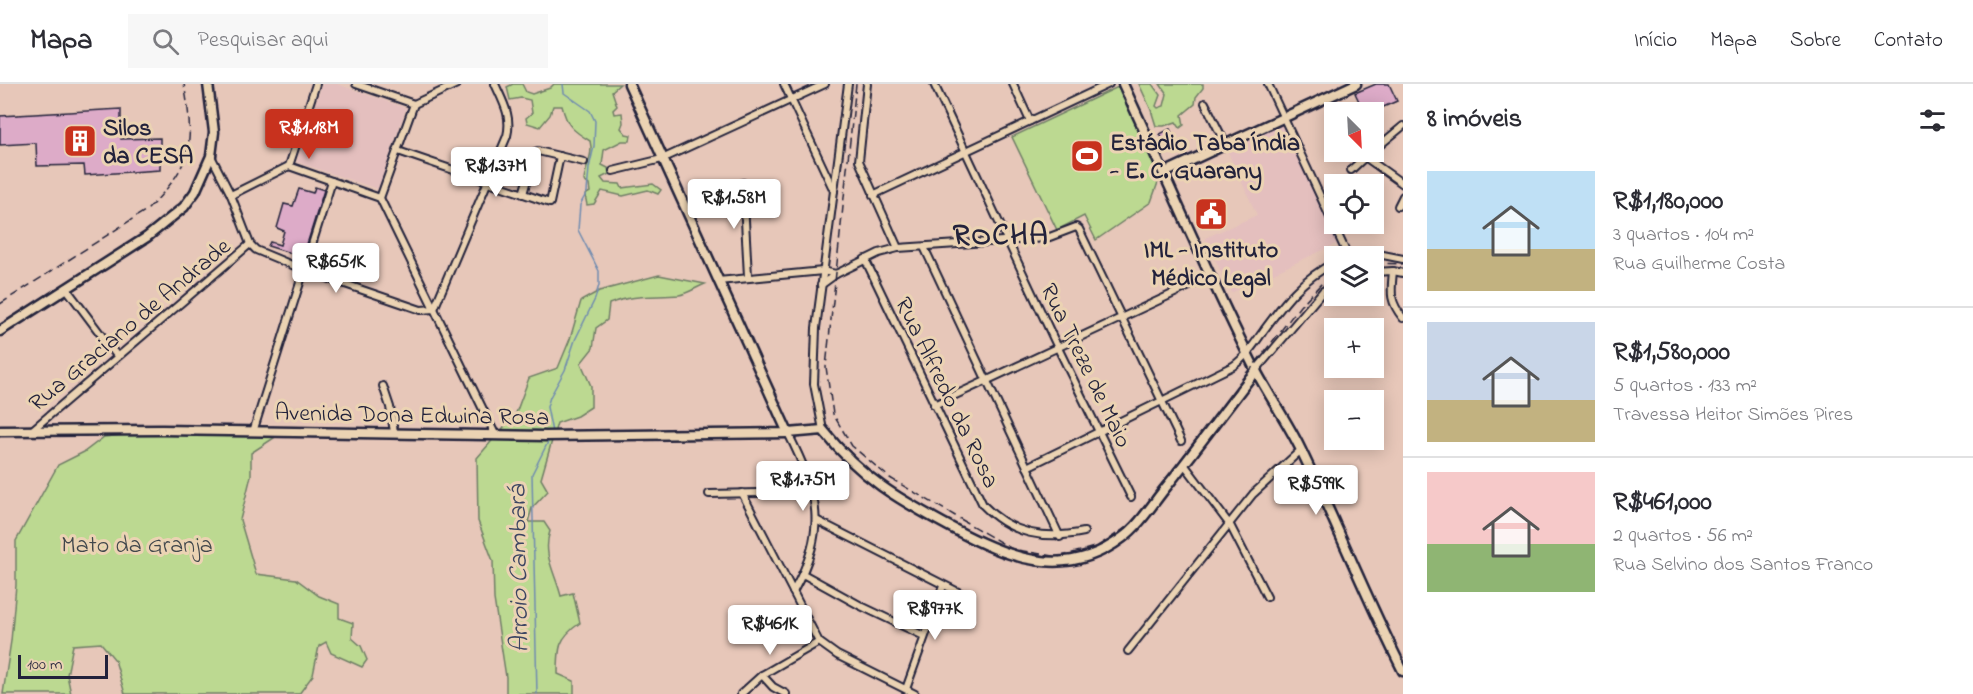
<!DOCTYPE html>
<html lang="pt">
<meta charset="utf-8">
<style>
body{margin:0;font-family:"Indie Flower",sans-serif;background:#f7f7f7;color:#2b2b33;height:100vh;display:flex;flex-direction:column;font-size:22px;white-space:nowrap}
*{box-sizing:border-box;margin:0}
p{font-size:20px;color:#7c7c81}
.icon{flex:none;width:33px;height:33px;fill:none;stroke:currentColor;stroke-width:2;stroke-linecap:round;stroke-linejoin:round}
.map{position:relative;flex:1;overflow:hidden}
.details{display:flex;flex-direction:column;background:#fff;width:570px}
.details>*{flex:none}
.needle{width:39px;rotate:156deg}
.fabs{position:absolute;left:1324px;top:18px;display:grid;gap:12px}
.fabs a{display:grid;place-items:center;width:60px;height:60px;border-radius:0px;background:#fff;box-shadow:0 3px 15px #0003;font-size:30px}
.scale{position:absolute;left:18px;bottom:15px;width:90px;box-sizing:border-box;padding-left:6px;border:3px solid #22223b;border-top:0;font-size:16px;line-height:21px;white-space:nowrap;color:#22223b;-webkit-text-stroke:4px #ebd3b3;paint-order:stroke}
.price{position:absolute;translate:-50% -51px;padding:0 14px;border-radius:6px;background:#fff;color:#222;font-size:20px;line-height:39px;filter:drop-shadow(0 2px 3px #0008)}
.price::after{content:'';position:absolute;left:50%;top:36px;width:18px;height:14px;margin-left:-9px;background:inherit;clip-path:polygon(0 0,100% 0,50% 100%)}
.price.active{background:#c8321e;color:#fff}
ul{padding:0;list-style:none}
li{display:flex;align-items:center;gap:18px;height:150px;padding:0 24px}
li+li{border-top:2px solid #e1e1e2}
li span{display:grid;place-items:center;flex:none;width:168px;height:120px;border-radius:0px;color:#555}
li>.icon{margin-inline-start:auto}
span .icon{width:72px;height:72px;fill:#fffc;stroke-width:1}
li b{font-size:26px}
h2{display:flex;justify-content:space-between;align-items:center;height:72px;padding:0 24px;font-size:26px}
header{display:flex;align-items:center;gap:36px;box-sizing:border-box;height:84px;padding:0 30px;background:#fff;border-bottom:2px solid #e1e1e2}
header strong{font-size:28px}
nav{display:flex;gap:33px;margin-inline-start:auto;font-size:21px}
.search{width:420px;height:54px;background:#f7f7f7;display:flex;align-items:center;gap:15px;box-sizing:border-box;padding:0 21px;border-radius:0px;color:#7c7c81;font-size:22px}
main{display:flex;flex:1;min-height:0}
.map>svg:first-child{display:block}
</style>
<header>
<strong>Mapa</strong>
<div class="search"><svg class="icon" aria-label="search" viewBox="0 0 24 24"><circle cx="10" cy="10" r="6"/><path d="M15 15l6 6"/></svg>Pesquisar aqui</div>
<nav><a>Início</a><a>Mapa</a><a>Sobre</a><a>Contato</a></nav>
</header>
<main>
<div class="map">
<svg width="1403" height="610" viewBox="0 0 1403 610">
<rect width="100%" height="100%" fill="#e7c7b9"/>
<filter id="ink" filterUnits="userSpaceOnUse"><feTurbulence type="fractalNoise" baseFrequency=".0167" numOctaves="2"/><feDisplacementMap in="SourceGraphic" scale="12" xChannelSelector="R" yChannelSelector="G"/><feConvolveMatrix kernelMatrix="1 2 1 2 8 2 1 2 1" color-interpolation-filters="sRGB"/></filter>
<g filter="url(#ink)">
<g fill="#e4bfbe">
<path d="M322,0h15l69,24 -28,81 -81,-27z"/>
<path d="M1284,40l54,119 -107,50 -26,-55 52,-23 -30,-65z"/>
</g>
<g fill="#bcd991" stroke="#6f7e66" stroke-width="1.5">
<path d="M513,0h9l4,8 6,2 18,-6 4,-4h66l-8,7 5,15 -4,4 1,4 8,-1 1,10 -2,5 5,6 5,1 -1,6h-8l-18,9 -2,15 6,3 1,6 -8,4 4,5 15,1 2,4 31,-4 8,6 -3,4 -10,-4 -25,6 -21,-5 -8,13 -7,1 -2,-10 5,-3 -1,-7 -5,-4c1,-14 10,-27 6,-40 -18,-11 -23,-15 -28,-35h-9l-3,9 -10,12 -13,-4 -1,-5 6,-5 -2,-13 -9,-2 -11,2 -3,-13z"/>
<path d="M1139,0h13l8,11 -4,11 2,2 6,-2 3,-12 -7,-10h43v4l-7,9 -1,7 -13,11 2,10 -4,3 -4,-6 -12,4h-8l-5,-16z"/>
<path d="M1120,2l41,88 -10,28 -55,38 -12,-24 -27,14 -45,-93z"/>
<path d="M659,191l46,9c-8,3 -18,10 -26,11 -26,2 -46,-1 -70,9l-2,16 -11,8 -3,20 -12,15 10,23v21l-14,9 -20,7 -16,56 7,12 -16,17 -4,14h16l6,9c-8,24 5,41 11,65l12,-3 7,30c-22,15 -22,25 -22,51l16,7v13h-68v-17l-12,-78 -1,-38 -15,-40 -1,-63 39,-45 13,-35 29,-10 12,-29 11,-38 18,-10z"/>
<path d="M163,347l30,5h84l-26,17v23l-11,44 16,54 40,5 23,17 20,8v14l14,5 -1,15 9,8 6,14 -5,7 -31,-14 -5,-11 -7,4 -6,29 -14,19h-174l-10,-34 -14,-17 -28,2 -6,30 4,19h-68l8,-53 5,-56v-44l42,-76 26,-13 20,-15z"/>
</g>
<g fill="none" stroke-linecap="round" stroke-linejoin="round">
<g stroke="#6f8bb0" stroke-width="1.5">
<path d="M552,348l-5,-25 3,-10 15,-27 10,-30 20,-41 4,-14v-14l-21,-41 2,-25 7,-13 2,-24 5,-22 1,-25 -5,-10 -26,-18 -1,-9"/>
<path d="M537,610l-5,-220 17,-34"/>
</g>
</g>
<g fill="#ddabc8" stroke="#22223b" stroke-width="1.5">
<path d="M1376,0h13l8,17 -25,11h-8l-9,-19z"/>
<path d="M121,25v30l39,-1v32l-75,5 -1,-10 -47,1 -1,-23 -36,2v-29z"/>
<path d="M1170,45l7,15 -9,5 -8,-15z"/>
<path d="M315,103l9,3 -21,67 -35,-11 2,-4 10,3 4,-14 -7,-3 7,-24 9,2 6,-17 14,4z"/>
</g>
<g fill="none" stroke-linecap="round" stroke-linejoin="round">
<g stroke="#22223b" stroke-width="10">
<g id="street">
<path d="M316,0l-27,82 91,32 115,236"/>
<path d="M356,0l58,20 -34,94"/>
<path d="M784,0l50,107"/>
<path d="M867,0l-8,77 39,87"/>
<path d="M934,0l124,264 73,149"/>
<path d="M1013,0l17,37"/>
<path d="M1268,0l80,172"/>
<path d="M1205,19l21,42"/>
<path d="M414,20l43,-20"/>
<path d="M1374,66l29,-24"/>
<path d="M398,67l152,52 10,-47"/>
<path d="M1372,68l-7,5 38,27"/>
<path d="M211,72l20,39 19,49 6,6 48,20 117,40 13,-1 73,-173c5,-20 -4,-34 -12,-52"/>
<path d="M1351,86l14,-13"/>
<path d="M613,87l49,-12 163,-75"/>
<path d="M743,99l5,93"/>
<path d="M523,110l12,-42 3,-1 46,11"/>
<path d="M231,111l58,-29"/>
<path d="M873,111l236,-111"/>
<path d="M1398,122l5,-10"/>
<path d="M924,163l136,290"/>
<path d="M1346,172l32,-2 25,5"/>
<path d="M865,175l118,246c29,30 62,35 101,27"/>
<path d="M1393,187c-2,21 -4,30 10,47"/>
<path d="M1374,188l19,-1 10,2"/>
<path d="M718,197l105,-10 13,3 43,-21 19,-5 149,-10 29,-11 3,2 102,212"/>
<path d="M821,201l15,-11"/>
<path d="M66,204l51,68"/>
<path d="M1256,286l67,-79 12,-7"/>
<path d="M383,302l7,21 4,25"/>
<path d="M934,321l277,-129"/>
<path d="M823,346l-9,-46 2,-56 32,-244"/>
<path d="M31,347l219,-187"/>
<path d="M253,348l79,-251"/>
<path d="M788,349c31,62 40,96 5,159"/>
<path d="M1184,380l46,61 37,72"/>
<path d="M1027,383l206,-101c13,-9 22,-23 31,-36 22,-30 37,-50 71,-68"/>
<path d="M742,409l77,149 18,13 78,39"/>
<path d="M709,410l105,-2"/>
<path d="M816,436l148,75"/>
<path d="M803,490l58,32 63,30"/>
<path d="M1128,567l125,-157 48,-44"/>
<path d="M762,591l11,12 13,7"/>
<path d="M906,605l37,-103"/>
<path d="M741,610l21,-19 57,-33"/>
</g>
</g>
<g stroke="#22223b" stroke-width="13">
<g id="secondary">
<path d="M629,0l159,349"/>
<path d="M1123,0c44,95 85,192 132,285 14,27 32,52 45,79 36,74 66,150 103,223"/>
<path d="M1164,89l192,-89"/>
<path d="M0,247l147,-94 37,-30 11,-15 16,-36 3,-24 -6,-48"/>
<path d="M0,347l162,-1 384,6 242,-3 35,-3c38,48 75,69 129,98 56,30 113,53 170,10 18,-13 31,-35 45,-52 30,-38 59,-77 89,-116"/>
</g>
</g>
<use href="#street" stroke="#ebd3b3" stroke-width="6"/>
<use href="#secondary" stroke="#ebd3b3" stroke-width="8"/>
<g stroke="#22223b" stroke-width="1.5" stroke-dasharray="9 4.5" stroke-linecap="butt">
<path d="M856,0l-30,283 7,47 19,32 38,32 122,71 46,8 40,-11 32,-21 170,-219 23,-24 12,-6"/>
<path d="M1374,179l29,1"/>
<path d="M0,220l148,-95c44,-44 47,-64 36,-125"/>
</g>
</g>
</g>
<defs>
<g id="building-square" transform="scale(1.725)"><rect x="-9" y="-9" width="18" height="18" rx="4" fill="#c8321e" stroke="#ebd3b3"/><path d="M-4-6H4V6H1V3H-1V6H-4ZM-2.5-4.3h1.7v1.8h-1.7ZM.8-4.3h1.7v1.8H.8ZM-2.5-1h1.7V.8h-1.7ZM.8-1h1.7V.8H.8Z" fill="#fff"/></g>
<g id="stadium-square" transform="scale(1.725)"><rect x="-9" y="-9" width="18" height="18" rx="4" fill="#c8321e" stroke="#ebd3b3"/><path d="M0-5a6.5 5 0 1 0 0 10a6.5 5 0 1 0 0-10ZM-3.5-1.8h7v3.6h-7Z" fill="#fff"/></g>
<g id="civic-square" transform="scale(1.725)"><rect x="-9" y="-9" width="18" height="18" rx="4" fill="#c8321e" stroke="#ebd3b3"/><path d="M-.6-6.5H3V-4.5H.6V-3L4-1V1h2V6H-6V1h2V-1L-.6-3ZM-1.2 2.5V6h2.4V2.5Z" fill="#fff"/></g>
</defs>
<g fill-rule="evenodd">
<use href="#building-square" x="80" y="57"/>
<use href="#stadium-square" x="1087" y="72"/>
<use href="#civic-square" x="1211" y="130"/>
</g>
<g text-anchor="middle" stroke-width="6" stroke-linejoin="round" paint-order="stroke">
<g font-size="24" font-weight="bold" fill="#22223b" stroke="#ebd3b3" text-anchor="start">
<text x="103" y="51">Silos<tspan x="103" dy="28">da CESA</tspan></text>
<text x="1110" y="66">Estádio Taba Índia<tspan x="1110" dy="28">- E. C. Guarany</tspan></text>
<text x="1211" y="173" text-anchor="middle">IML - Instituto<tspan x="1211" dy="28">Médico Legal</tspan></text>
</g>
<g font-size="24" fill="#22223b" stroke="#ebd3b3">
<text transform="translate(129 240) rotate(-40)" y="8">Rua Graciano de Andrade</text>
<text transform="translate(1087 281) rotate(64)" y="8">Rua Treze de Maio</text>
<text transform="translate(948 308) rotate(64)" y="8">Rua Alfredo da Rosa</text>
<text transform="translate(412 330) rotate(1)" y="8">Avenida Dona Edwina Rosa</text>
</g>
<g font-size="24" fill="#41474c" stroke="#ebd3b3">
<text x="137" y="468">Mato da Granja</text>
</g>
<g font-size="26" font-style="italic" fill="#3c4562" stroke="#ebd3b3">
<text transform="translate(517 485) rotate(-91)" y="9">Arroio Cambará</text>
</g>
<g font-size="30" font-weight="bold" letter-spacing="1.5" fill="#22223b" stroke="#ebd3b3">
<text x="1001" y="160">ROCHA</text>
</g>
</g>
</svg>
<div class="fabs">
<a><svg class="needle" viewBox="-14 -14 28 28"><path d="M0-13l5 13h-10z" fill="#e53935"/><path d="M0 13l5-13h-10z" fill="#7c7c81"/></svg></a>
<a><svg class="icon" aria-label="locate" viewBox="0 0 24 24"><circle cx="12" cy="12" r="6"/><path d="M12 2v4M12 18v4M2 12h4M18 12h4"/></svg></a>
<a><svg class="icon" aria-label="layers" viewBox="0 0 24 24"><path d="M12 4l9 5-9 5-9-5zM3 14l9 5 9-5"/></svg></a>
<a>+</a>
<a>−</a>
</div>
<div class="scale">100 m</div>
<b class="price active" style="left:309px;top:76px">R$1.18M</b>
<b class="price" style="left:496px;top:114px">R$1.37M</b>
<b class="price" style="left:734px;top:146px">R$1.58M</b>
<b class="price" style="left:336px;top:210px">R$651K</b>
<b class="price" style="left:803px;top:428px">R$1.75M</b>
<b class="price" style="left:1316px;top:432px">R$599K</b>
<b class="price" style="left:935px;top:557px">R$977K</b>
<b class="price" style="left:770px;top:572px">R$461K</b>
</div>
<section class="details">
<h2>8 imóveis<svg class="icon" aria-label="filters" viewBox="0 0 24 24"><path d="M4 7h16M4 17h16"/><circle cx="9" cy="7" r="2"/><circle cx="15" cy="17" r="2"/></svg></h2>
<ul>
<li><span style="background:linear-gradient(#bfe0f5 65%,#c2b280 0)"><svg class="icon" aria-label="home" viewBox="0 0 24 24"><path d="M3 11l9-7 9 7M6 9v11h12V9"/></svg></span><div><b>R$1,180,000</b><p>3 quartos · 104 m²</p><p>Rua Guilherme Costa</p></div></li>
<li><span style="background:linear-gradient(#c9d6e8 65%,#c2b280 0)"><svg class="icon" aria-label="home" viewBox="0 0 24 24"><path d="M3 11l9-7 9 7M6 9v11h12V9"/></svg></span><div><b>R$1,580,000</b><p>5 quartos · 133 m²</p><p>Travessa Heitor Simões Pires</p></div></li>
<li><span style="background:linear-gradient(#f6c9c9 60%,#8fb573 0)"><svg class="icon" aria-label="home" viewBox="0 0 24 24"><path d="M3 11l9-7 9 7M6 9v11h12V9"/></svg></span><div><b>R$461,000</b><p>2 quartos · 56 m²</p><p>Rua Selvino dos Santos Franco</p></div></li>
</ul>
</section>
</main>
